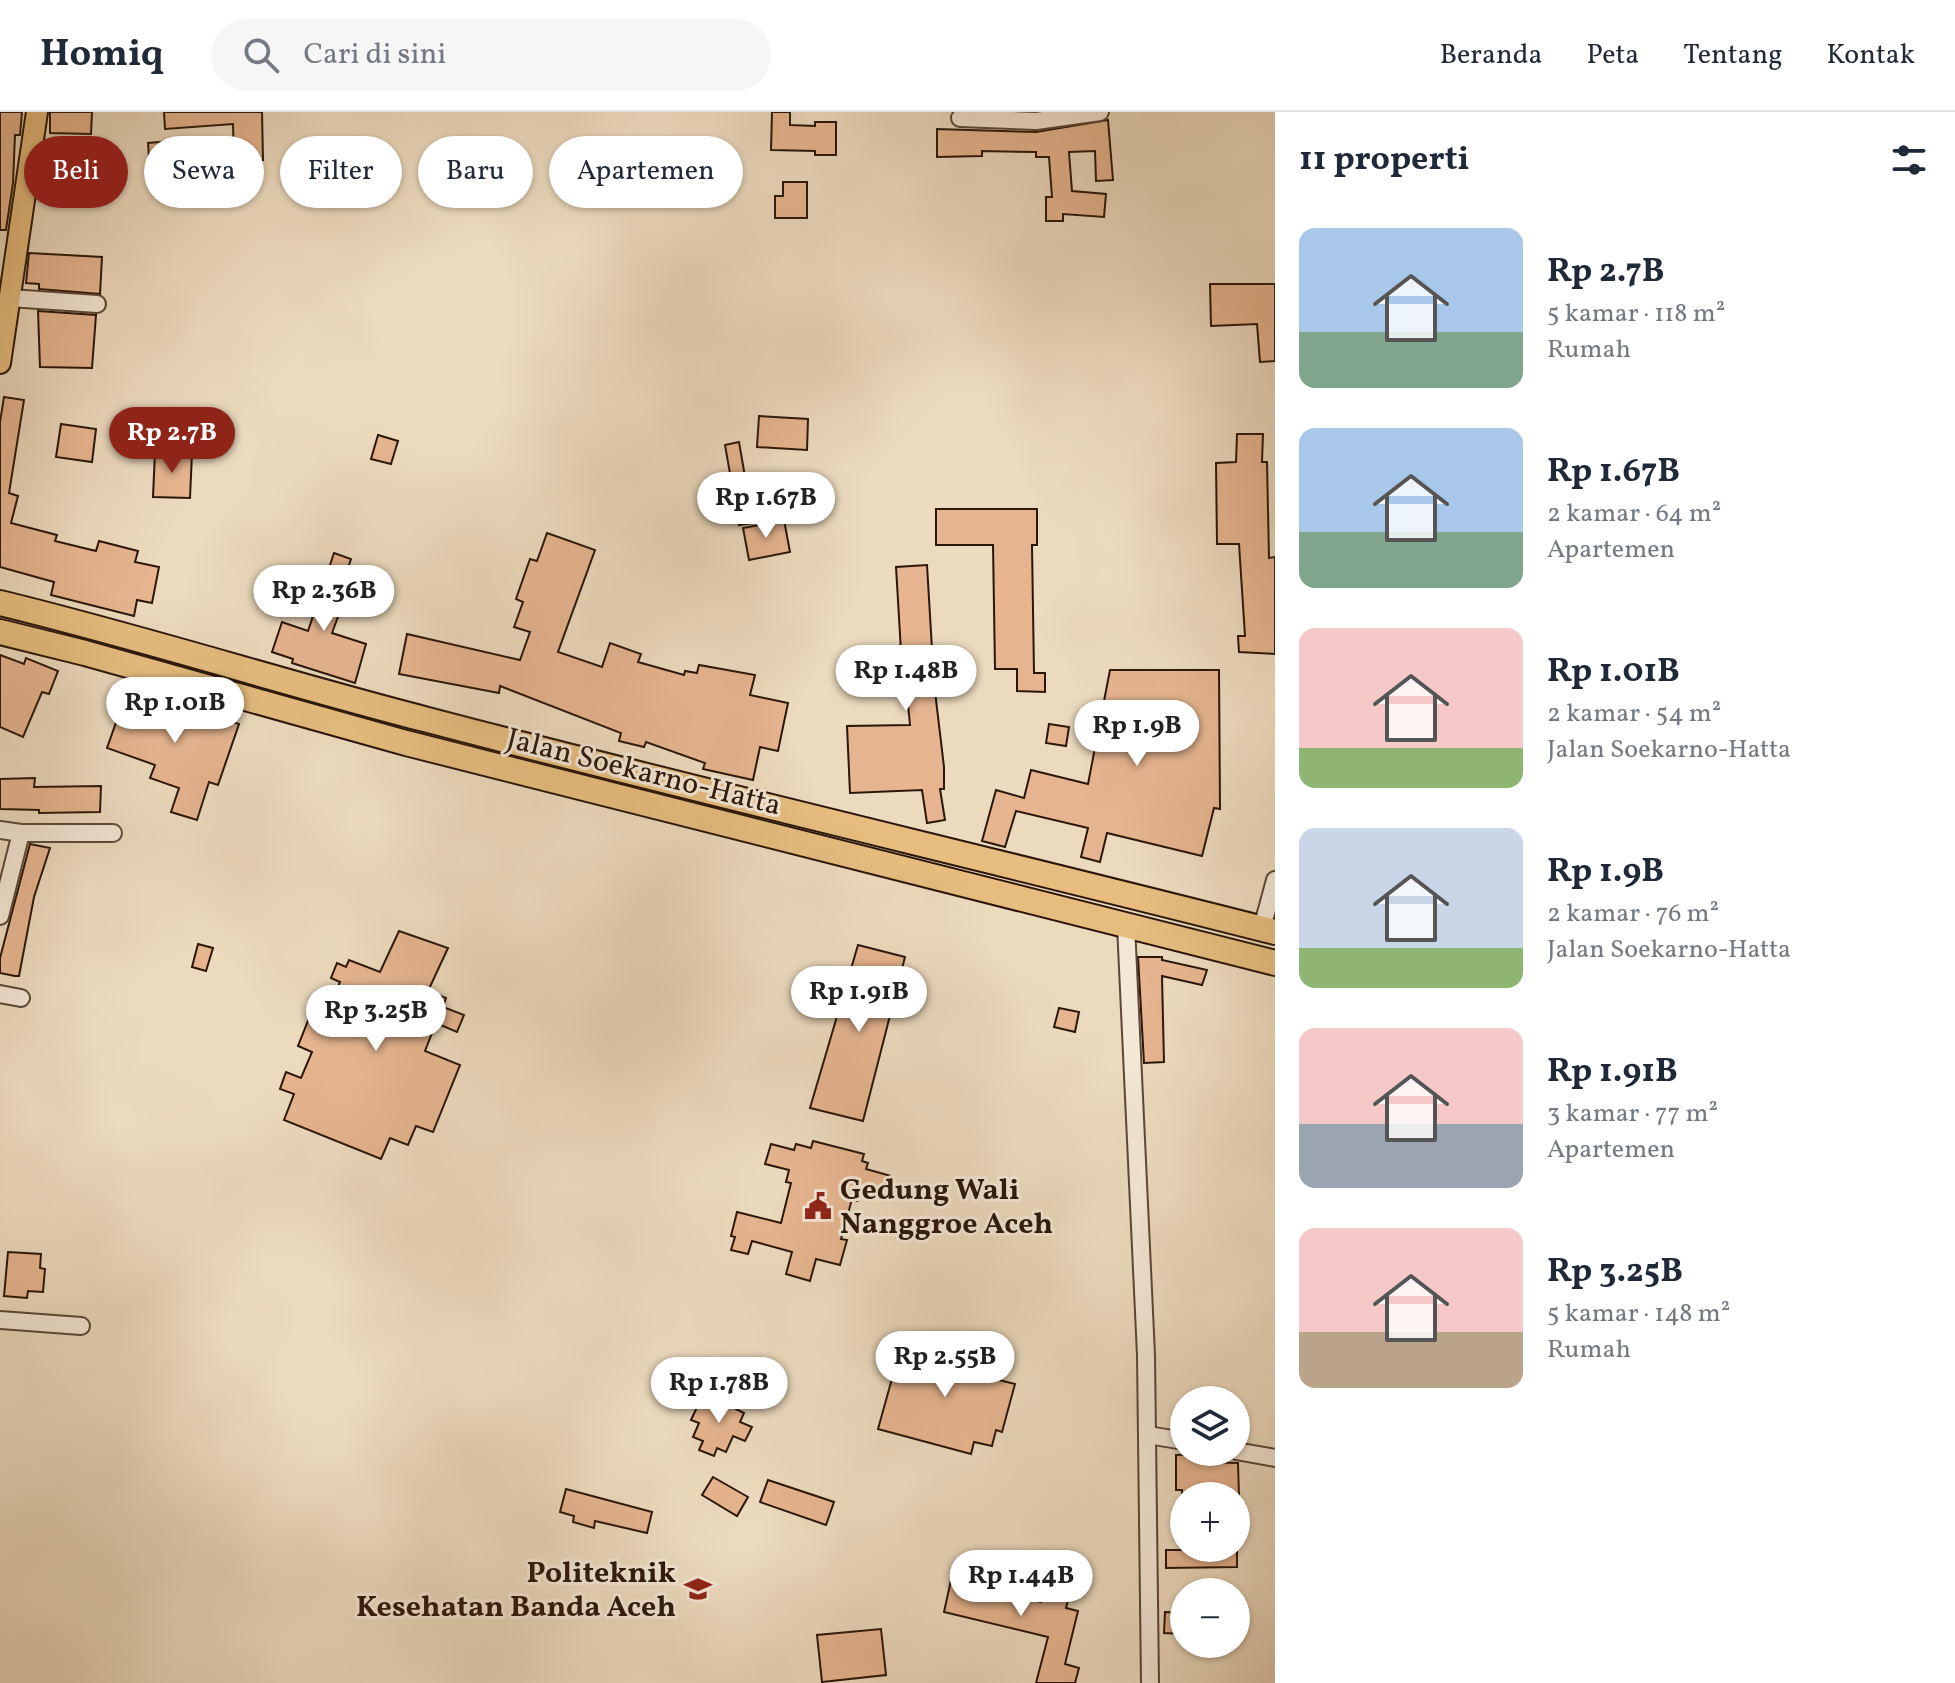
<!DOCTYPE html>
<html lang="id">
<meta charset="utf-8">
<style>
body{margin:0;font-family:Vollkorn,serif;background:#f6f6f7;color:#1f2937;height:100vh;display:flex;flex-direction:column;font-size:30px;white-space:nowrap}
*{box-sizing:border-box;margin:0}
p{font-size:26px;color:#747a83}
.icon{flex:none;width:44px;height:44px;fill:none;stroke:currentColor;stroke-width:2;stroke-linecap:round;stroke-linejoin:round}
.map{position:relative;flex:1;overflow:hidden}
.drawer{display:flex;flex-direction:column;background:#fff;width:680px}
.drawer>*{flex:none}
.hud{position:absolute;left:24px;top:24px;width:760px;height:72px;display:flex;gap:16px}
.tools{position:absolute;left:1170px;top:1274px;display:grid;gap:16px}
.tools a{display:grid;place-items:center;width:80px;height:80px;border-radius:50%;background:#fff;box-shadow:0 2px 6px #0004;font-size:40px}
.price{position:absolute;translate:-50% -68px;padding:0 18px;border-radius:28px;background:#fff;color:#222;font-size:26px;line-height:52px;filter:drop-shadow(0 2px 4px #0008)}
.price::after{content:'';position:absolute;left:50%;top:48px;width:24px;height:18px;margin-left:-12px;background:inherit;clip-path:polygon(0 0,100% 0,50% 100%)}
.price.current{background:#8f2418;color:#fff}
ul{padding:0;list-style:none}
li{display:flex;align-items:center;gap:24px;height:200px;padding:0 24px}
li span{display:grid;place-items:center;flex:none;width:224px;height:160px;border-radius:16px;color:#555}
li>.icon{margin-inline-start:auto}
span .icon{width:96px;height:96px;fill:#fffc;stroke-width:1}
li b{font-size:34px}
h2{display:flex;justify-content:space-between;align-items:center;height:96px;padding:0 24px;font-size:34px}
.chip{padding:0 28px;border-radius:36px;background:#fff;box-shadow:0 2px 6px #0004;font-size:28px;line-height:72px}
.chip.current{background:#8f2418;color:#fff}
header{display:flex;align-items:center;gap:48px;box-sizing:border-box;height:112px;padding:0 40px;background:#fff;border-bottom:2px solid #e0e1e3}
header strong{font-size:38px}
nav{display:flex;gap:44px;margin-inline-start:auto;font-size:28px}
.search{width:560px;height:72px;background:#f6f6f7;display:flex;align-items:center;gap:20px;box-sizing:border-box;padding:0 28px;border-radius:44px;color:#747a83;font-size:30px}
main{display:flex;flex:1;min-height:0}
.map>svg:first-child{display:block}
</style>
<header>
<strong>Homiq</strong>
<div class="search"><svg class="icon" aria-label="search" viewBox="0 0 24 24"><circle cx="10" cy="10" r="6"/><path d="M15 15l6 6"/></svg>Cari di sini</div>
<nav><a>Beranda</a><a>Peta</a><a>Tentang</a><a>Kontak</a></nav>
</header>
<main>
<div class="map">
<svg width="1275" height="1571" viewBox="0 0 1275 1571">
<rect width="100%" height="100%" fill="#ecdabe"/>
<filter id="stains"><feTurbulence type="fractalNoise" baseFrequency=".0025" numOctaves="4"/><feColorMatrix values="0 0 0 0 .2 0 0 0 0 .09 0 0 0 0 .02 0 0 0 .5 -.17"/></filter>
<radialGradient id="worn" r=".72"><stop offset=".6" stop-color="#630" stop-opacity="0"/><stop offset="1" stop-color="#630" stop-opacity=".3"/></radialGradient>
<g fill="#e6b590" stroke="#2b1609" stroke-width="2">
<path d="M0,0h22l-2,23h-5l-2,48 -7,47h-6z"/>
<path d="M50,0h42l-1,22 -41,-1z"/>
<path d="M164,0h98l1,48 -29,1 -1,-37 -68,5z"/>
<path d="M772,0h18v13l25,1v-4h21v33h-21v-4l-44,-1z"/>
<path d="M1108,8l5,60 -17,1 -1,-30 -26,1 3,39 34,3 -2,23 -41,-3v7h-17v-24h6l-3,-40h-13v-5l-54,-1v5l-45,1v-28l99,3z"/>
<path d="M171,29l2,29 -23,2 -2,-29z"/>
<path d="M43,47l21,2 -4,29 -21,-3z"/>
<path d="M783,70h24v36h-32v-22h8z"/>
<path d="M29,141l73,4 -2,37 -61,-5v-5l-13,-1z"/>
<path d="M1210,172h65v77l-15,1 -3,-38 -46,2z"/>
<path d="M38,199l58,4 -4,53 -52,-1z"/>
<path d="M4,285l20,3 -15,93 9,3 -7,27 46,12 -2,6 41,10 3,-10 39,10 -3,11 24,5 -7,36 -15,-3 -3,16 -83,-21 3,-13 -54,-15v-145z"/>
<path d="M759,304l49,3 -1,31 -50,-3z"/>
<path d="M61,312l35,5 -4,33 -36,-5z"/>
<path d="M1237,322h26l-1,28h5l2,96 6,-1v97l-36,-2 -1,-16h7l-6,-92h-22l-1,-81 20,-1z"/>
<path d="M378,323l20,6 -7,23 -20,-5z"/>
<path d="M739,330l14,81 -14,2 -14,-80z"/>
<path d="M155,340l37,1 -2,45 -37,-1z"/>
<path d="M936,397h101v36h-5l2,128h11v19l-28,-1v-22h-22l-2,-124h-57z"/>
<path d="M784,408l6,32 -41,8 -6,-32z"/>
<path d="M547,421l48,17 -37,102 44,15 8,-24 31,11 -3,8 46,13 1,-4 12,2 2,-8 56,10 -5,20 38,8 -10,48 -18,-4 -7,33 -50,-11 2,-6 -59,-21 -2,5 -25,-6 2,-8 -121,-47 -1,7 -100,-19 8,-40 113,26 10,-28 -16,-5 9,-25 -7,-3 14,-40 7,2z"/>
<path d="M334,441l17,6 -14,42 6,2 -11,30 34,11 -11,39 -63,-20 1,-4 -21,-7 10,-30 26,9z"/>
<path d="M927,453l7,118 10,84v22h-4l5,31 -18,3 -5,-33 -72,3 -3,-67 63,-1 -4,-41 -3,1 -7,-118z"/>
<path d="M0,543l24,9 2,-6 32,13 -9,23 -7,-2 -19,45 -23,-10z"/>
<path d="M1110,558h109l1,139 -6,-1 -12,48 -95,-23 -7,29 -19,-5 7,-29 -72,-17 -11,36 -23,-6 14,-51 28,8 7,-28 57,14z"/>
<path d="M129,574l110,38 -21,61 -9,-3 -12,38 -26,-8 8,-24 -29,-10 5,-13 -48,-17z"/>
<path d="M1049,612l20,3 -3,19 -20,-3z"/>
<path d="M35,666l-1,9 67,-1 -1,26 -61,1v-3l-39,-1v-30z"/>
<path d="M30,732l20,4 -16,49 -15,79h-4l-15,-3v-15z"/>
<path d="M399,819l49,17 -20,43 18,7 -3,9 21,8 -7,17 -21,-9 -11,28 35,14 -27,67 -17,-6 -8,19 -18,-7 -9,21 -97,-39 10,-26 -14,-5 6,-17 15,6 11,-26 -14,-6 17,-43 14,5 11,-26 -9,-4 6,-15 9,4 3,-7 31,12z"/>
<path d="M198,832l15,4 -7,23 -14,-4z"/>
<path d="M858,833l47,12 -42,164 -53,-13z"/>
<path d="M1138,845h24v3l45,10 -5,15 -40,-9 2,86 -20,1z"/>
<path d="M1059,896l20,4 -4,20 -21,-5z"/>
<path d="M813,1029l51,13 -2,7 6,2 -2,6 25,7 -5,20 -25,-6 -4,11 -5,-2 -11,40 6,1 -7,25 -24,-6 -6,22 -24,-7 6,-22 -40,-11 -4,13 -17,-4 4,-13 -4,-1 6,-24 44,11 10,-40 -5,-1 3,-12 -24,-6 6,-20 23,6 2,-6 15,4z"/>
<path d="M8,1140l33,2 -1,14 5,1 -2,23 -15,-1 -1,7 -23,-2z"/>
<path d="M903,1227l88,24 -4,14 28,7 -13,48 -6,-2 -4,16 -18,-4 -3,12 -93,-25z"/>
<path d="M725,1283l15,6 -4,8 8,4 -4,9 12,5 -7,14 -12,-5 -7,16 -9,-4 -3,8 -15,-6 4,-9 -10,-4 6,-14 -8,-3 7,-15 8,3 5,-11 11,6z"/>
<path d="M1204,1342v8l34,1 1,33h-57v-6h-6v-35z"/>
<path d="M713,1365l35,20 -11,19 -35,-21z"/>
<path d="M768,1368l66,22 -8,23 -66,-23z"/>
<path d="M566,1377l86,23 -5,21 -52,-12 -1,7 -21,-6 1,-6 -14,-4z"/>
<path d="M1166,1438h71v17l-71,1z"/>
<path d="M970,1450l20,4 -5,22 56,14 5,-20 25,6 -5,20 12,3 -13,53 14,4 -4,15h-39l12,-46 -104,-25 7,-32 14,4z"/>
<path d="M1165,1500l19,1v21l-20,-1z"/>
<path d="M881,1517l5,46 -64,7 -5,-47z"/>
</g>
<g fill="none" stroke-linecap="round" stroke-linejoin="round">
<g stroke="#5b4736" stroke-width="20">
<g id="minor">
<path d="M960,6l76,3 64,-9"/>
<path d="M10,186l87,6"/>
<path d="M0,718l21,3h92"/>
<path d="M0,804l21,-83"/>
<path d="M1126,813l20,430 4,328"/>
<path d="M1262,816l13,-48"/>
<path d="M0,882l21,4"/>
<path d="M0,1208l81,6"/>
<path d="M1148,1323l36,6"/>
<path d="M1236,1339l39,7"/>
</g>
</g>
<g stroke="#2b1609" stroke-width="24">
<path id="major" d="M0,251l37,-251"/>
</g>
<g stroke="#2b1609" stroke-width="28">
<g id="highway">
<path d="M0,491c144,35 284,80 428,117 281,74 565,140 847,212"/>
<path d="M0,520l85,21 321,90 869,220"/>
</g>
</g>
<use href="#minor" stroke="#f3e7d5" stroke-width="16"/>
<use href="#major" stroke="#e6bd7f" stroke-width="20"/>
<use href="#highway" stroke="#e6bd7f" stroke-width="24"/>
</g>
<defs>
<g id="civic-bare" transform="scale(2.16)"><path d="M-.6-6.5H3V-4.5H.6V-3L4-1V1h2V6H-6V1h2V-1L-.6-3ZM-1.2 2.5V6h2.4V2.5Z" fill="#8f2418" stroke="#f3e7d5" stroke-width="2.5" paint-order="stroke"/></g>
<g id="university-bare" transform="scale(2.16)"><path d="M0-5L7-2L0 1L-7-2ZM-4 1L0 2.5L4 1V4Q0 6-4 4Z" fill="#8f2418" stroke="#f3e7d5" stroke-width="2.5" paint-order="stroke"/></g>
</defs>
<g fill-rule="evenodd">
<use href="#civic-bare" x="818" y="1094"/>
<use href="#university-bare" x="698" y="1477"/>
</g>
<g text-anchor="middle" stroke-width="6" stroke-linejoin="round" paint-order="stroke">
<g font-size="30" fill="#2b1609" stroke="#f3e7d5">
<text transform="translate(644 659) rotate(14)" y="10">Jalan Soekarno-Hatta</text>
</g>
<g font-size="30" font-weight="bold" fill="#2b1609" stroke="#f3e7d5" text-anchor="start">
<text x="840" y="1087">Gedung Wali<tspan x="840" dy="34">Nanggroe Aceh</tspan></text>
<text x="676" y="1470" text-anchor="end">Politeknik<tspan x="676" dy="34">Kesehatan Banda Aceh</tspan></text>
</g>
</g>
<rect width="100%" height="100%" filter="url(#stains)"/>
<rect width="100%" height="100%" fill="url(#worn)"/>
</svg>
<div class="tools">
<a><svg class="icon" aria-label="layers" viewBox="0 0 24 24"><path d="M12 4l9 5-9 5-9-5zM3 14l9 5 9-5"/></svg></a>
<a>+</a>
<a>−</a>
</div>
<b class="price current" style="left:172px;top:363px">Rp 2.7B</b>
<b class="price" style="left:766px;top:428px">Rp 1.67B</b>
<b class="price" style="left:324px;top:521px">Rp 2.36B</b>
<b class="price" style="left:906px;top:601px">Rp 1.48B</b>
<b class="price" style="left:175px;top:633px">Rp 1.01B</b>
<b class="price" style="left:1137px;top:656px">Rp 1.9B</b>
<b class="price" style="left:859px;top:922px">Rp 1.91B</b>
<b class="price" style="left:376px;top:941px">Rp 3.25B</b>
<b class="price" style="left:945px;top:1287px">Rp 2.55B</b>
<b class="price" style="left:719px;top:1313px">Rp 1.78B</b>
<b class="price" style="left:1021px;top:1506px">Rp 1.44B</b>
<div class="hud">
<a class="chip current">Beli</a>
<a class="chip">Sewa</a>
<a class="chip">Filter</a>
<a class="chip">Baru</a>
<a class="chip">Apartemen</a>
</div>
</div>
<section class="drawer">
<h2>11 properti<svg class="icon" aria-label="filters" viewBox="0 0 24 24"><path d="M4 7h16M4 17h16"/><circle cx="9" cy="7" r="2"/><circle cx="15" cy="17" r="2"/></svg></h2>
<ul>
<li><span style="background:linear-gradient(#a9c7e8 65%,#7fa58c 0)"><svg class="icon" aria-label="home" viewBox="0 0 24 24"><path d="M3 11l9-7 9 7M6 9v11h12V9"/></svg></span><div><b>Rp 2.7B</b><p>5 kamar · 118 m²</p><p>Rumah</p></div></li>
<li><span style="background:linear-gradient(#a9c7e8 65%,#7fa58c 0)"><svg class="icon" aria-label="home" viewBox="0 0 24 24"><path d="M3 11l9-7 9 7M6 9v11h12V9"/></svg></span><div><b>Rp 1.67B</b><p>2 kamar · 64 m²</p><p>Apartemen</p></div></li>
<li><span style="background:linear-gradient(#f6c9c9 75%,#8fb573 0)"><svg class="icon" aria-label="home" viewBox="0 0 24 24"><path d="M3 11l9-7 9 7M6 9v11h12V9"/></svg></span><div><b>Rp 1.01B</b><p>2 kamar · 54 m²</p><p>Jalan Soekarno-Hatta</p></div></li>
<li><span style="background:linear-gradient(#c9d6e8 75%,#8fb573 0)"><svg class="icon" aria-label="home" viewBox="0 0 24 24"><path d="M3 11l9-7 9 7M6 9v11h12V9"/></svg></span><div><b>Rp 1.9B</b><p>2 kamar · 76 m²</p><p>Jalan Soekarno-Hatta</p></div></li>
<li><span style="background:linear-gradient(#f6c9c9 60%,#9aa5b1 0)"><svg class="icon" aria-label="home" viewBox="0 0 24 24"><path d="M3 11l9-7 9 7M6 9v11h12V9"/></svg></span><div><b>Rp 1.91B</b><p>3 kamar · 77 m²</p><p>Apartemen</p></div></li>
<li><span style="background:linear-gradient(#f6c9c9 65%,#b9a48a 0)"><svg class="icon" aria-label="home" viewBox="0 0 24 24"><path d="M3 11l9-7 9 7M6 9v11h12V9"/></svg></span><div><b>Rp 3.25B</b><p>5 kamar · 148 m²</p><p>Rumah</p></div></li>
</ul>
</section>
</main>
